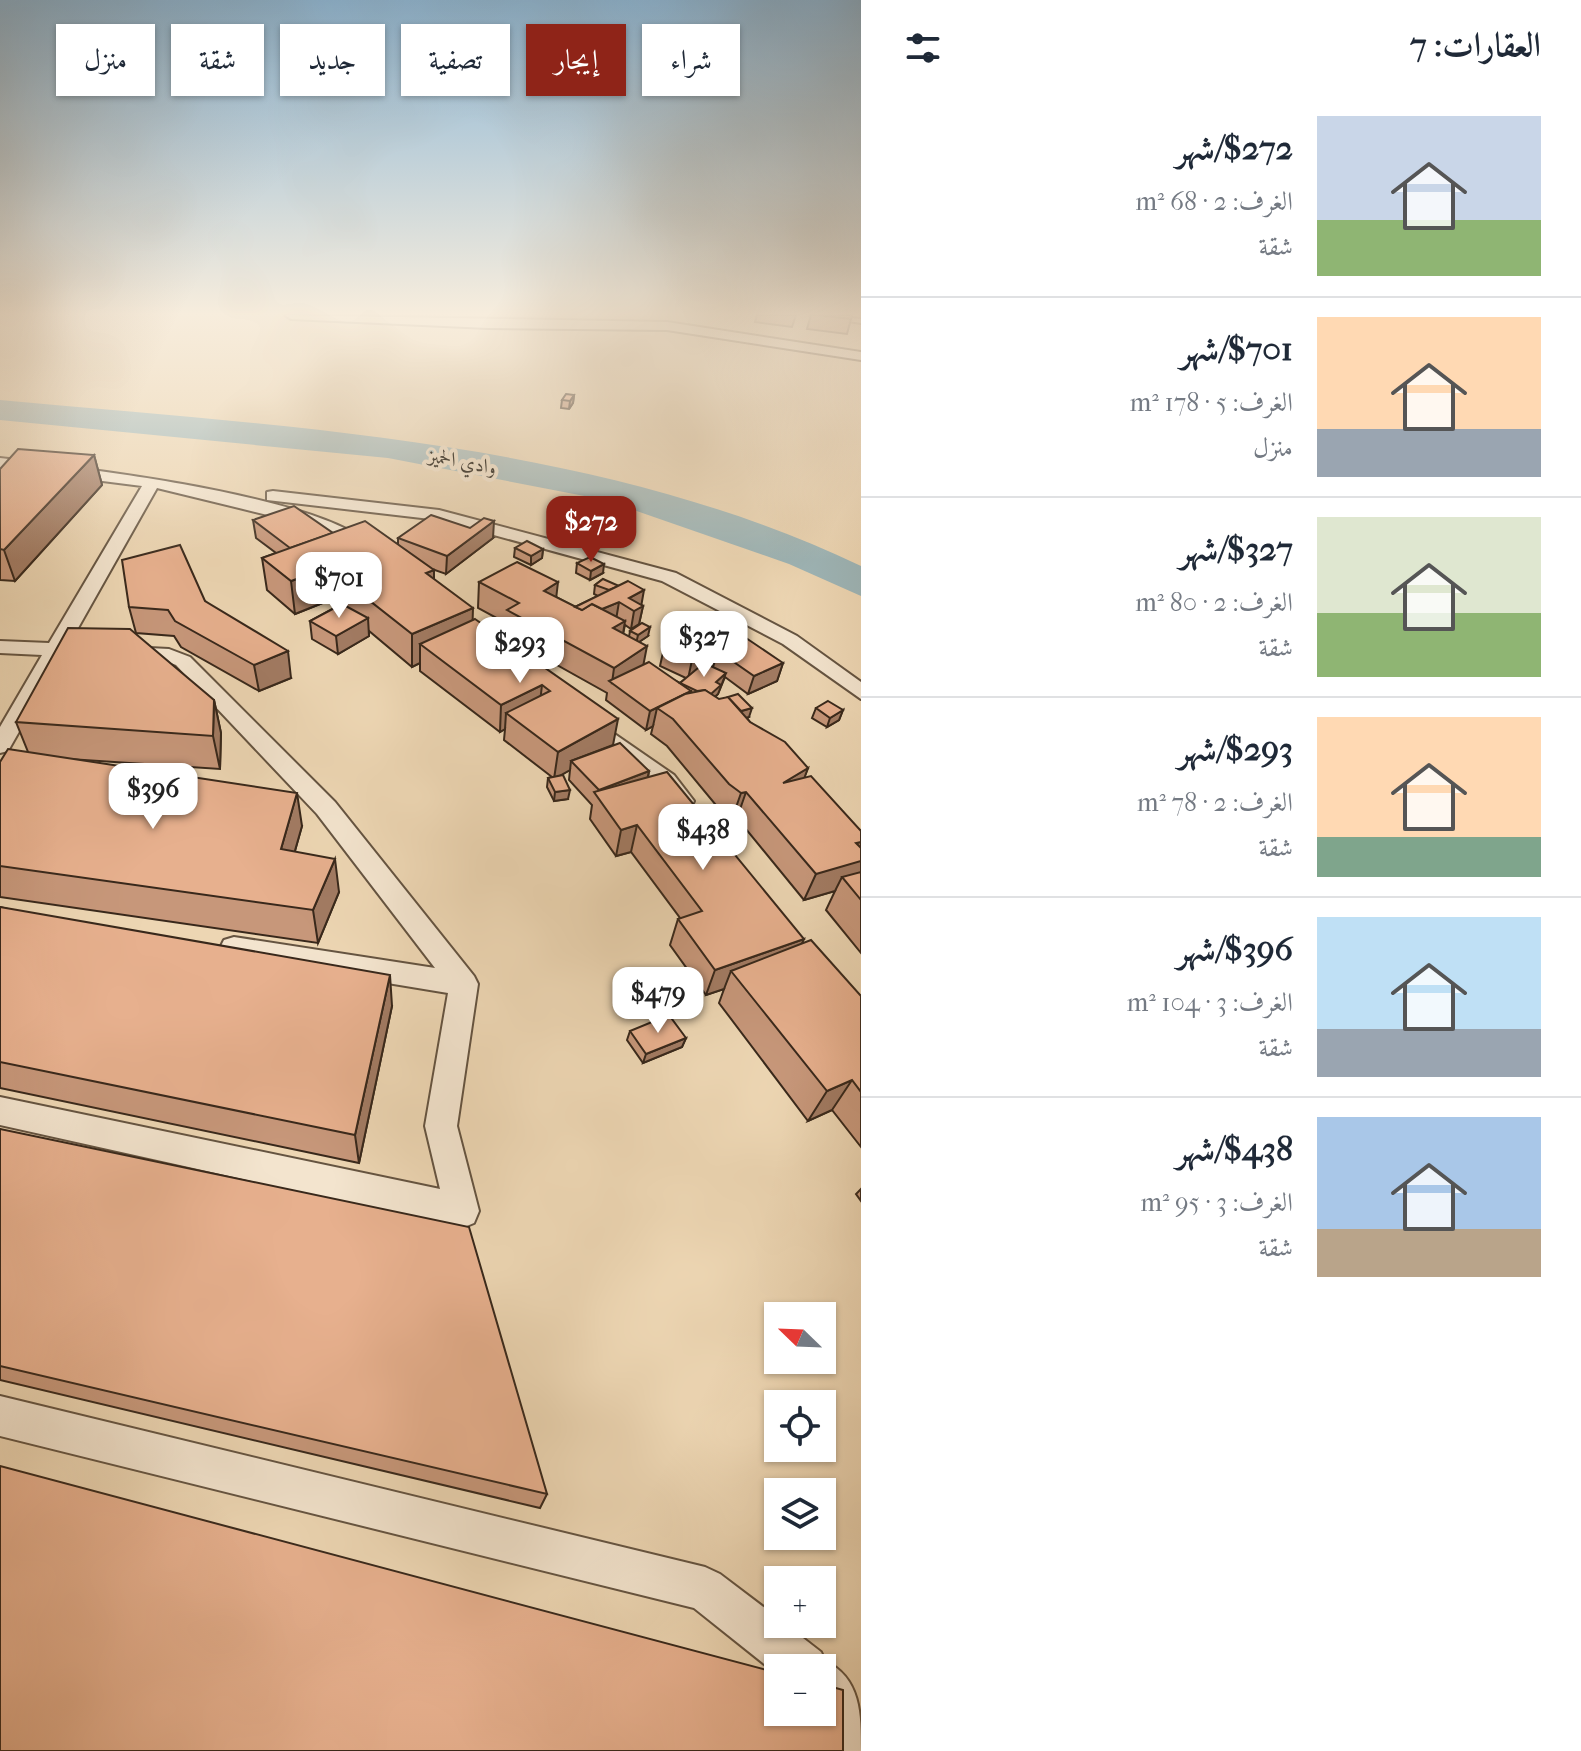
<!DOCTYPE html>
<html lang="ar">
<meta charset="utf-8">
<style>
body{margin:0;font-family:"IM FELL French Canon",Amiri,serif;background:#f2f2f3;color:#1f2937;direction:rtl;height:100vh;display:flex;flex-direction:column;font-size:30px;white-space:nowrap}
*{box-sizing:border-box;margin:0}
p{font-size:26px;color:#747a83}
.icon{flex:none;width:44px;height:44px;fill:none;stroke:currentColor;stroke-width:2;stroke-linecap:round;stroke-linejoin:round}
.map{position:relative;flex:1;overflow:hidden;direction:ltr}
.sheet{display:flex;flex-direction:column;background:#fff;width:720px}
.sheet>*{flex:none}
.hud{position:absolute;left:24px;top:24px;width:716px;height:72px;direction:rtl;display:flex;gap:16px}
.needle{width:52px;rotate:293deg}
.buttons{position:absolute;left:764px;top:1302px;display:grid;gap:16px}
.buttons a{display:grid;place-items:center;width:72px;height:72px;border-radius:0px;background:#fff;box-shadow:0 2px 6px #0004;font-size:40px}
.price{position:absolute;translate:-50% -68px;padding:0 18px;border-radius:16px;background:#fff;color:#222;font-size:26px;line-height:52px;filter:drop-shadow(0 2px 4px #0008)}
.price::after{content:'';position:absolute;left:50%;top:48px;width:24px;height:18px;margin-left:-12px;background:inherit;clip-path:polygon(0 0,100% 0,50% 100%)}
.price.selected{background:#8f2418;color:#fff}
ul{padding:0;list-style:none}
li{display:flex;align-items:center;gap:24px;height:200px;padding:0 40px}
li+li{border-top:2px solid #e0e1e3}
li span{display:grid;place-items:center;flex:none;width:224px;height:160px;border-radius:0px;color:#555}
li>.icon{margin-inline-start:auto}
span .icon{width:96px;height:96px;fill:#fffc;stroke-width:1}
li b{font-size:34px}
h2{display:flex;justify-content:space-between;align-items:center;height:96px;padding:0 40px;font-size:34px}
.tag{padding:0 28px;border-radius:0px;background:#fff;box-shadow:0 2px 6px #0004;font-size:28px;line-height:72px}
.tag.selected{background:#8f2418;color:#fff}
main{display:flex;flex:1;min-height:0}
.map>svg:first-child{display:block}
</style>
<main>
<section class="sheet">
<h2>العقارات: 7<svg class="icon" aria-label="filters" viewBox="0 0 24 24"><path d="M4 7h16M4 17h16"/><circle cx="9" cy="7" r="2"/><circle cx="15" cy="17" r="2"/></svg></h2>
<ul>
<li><span style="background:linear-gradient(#c9d6e8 65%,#8fb573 0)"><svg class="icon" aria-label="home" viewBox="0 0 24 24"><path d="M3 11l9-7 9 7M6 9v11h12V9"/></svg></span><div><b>$272/شهر</b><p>الغرف: 2 · 68 m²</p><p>شقة</p></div></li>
<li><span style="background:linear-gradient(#ffd9b3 70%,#9aa5b1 0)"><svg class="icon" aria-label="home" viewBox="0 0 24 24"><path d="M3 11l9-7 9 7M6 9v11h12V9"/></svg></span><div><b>$701/شهر</b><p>الغرف: 5 · 178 m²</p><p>منزل</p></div></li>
<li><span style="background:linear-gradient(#dfe7d0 60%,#8fb573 0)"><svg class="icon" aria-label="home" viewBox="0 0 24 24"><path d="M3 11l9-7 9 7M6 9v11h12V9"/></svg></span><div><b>$327/شهر</b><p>الغرف: 2 · 80 m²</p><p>شقة</p></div></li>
<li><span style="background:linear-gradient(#ffd9b3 75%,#7fa58c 0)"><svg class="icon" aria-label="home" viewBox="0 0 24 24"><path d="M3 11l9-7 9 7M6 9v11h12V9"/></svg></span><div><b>$293/شهر</b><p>الغرف: 2 · 78 m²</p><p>شقة</p></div></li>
<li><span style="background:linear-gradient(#bfe0f5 70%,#9aa5b1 0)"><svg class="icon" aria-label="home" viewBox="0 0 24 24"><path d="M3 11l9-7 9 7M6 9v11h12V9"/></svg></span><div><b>$396/شهر</b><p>الغرف: 3 · 104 m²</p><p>شقة</p></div></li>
<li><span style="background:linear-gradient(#a9c7e8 70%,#b9a48a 0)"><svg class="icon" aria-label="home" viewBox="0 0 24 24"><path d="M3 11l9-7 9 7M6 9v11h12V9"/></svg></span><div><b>$438/شهر</b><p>الغرف: 3 · 95 m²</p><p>شقة</p></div></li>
</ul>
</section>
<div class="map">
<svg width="861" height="1751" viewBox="0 0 861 1751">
<rect width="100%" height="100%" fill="#edd6b3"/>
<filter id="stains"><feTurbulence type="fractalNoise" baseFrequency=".0025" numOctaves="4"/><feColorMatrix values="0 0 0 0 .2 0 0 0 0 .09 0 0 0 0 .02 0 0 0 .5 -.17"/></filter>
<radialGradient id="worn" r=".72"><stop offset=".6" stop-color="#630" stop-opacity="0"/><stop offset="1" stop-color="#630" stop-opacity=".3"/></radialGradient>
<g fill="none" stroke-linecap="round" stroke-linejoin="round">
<path fill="#9eb6b8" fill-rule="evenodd" d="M0,400c287,27 597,40 861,166v30l-72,-32 -184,-64 -217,-42 -388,-38z"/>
<g stroke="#655441" stroke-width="4">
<path id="lane" d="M821,315l40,4v4l-37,-6z"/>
</g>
<g stroke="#655441" stroke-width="4">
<g id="street">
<path d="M285,315l382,7 194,30v8l-194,-30 -179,-2 -197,-9z"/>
<path d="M0,458c77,10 329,37 376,92l-9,5 -6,-1 -44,-27 -160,-39 -88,156 100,5 21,8 145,145 139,174 4,8 -21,142 22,85 -5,12 -12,5 -462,-103v-28l440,92 -15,-63 23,-133 -224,-37 -4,-8 4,-8 10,-3 201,31 -118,-154 -141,-149 -10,-4 -104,-5 -54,95 -8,2v-26l42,-72 -42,-2v-12l49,2 93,-157 -142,-18z"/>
<path d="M273,491l166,19 237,63 121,63 64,46v17l-78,-55 -121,-63 -223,-61 -172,-20v-8z"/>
<path d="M587,715l87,60 20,26 -3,6h-18l-15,-20 -79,-60 -3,-5 3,-5z"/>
<path d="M0,1396l705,171 15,7 58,44v6h7l36,28 4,9c36,17 36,53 36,90h-19l-27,-39h7v-44h-44v7l-84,-67 -694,-172z"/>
</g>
</g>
<use href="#lane" fill="#f3e4ce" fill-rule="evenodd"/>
<use href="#street" fill="#f3e4ce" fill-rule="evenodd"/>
</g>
<g fill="#c7977a" stroke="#38281b" stroke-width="2" fill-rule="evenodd">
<path d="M757,315h39l-4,12 -37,-5z"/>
<path d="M811,315h41l-5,19 -40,-5z"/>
<path d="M574,395l-1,8 -4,6 -8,-1 1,-8z"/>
<path d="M94,455l8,30 -87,96 -15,-1v-111z"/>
<path d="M253,520l145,24v-6h95l-47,36 -14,-5 2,11 39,40 140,125 36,26 -1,7 154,165 59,53v151l-29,-37 -24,11 -89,-118 5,-14 -18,6 -36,-50 8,-26 2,-1 -49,-66 -15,4 -26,-37 2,-14 -23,-25 1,-10 -10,6 8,23 -14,2 -7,-14 1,-9 4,-1 -48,-37 1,-11 -5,3 -80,-61v-8l-8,4 -43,-36v5l-31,18 -26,-15 -2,-18 28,-15 -8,-6 -35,14 -28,-24 -5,-32 14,-5 -20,-15z"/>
<path d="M515,548l28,1 -1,9 -11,7 -17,-8z"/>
<path d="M577,563l26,10 -13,7 -14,-7z"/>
<path d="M603,579l40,27 -4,18 -8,5 -6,-4 -2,9 6,3 1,-6 18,5 -9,6 4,23 37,18 6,-5 -26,-12 4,-18 62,-18 -5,18 -2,2 64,13 -6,18 -29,13 -23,-17 -7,17 -3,3 34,20 -2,1 3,4 58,46 -4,10 57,53v122l-35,-43 9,-19 -31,9 -67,-82 -5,1 -12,-9 -53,-64 -16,-12 2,-8 -7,4 -40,-30 1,-7 -102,-57 1,-13 -28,-15 1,-26 77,15 19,10 23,-11 -4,-2 1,-9zM718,651l-5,16 -8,-4z"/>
<path d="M205,601l86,77 -32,13 -78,-44 -7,-11 -38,-3 -7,-26z"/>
<path d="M214,700l7,33 -1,36 -151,-10 233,67 -7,25 44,41 -21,51 -318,-46v-135l28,-10 -12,-30z"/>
<path d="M816,708l27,2 -4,10 -12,7 -15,-9z"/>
<path d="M0,907l392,99 -33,157 -359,-75z"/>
<path d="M630,1031l56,7 -4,9 -39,16 -16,-23z"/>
<path d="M0,1129l547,365 -7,14 -540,-128z"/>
<path d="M861,1189v12l-5,-7z"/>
</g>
<g fill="#a27b63" stroke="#38281b" stroke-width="2">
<path d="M574,395l-1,8 -4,6 1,-8z"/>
<path d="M94,455l8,30 -87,96 -11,-31z"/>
<path d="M494,521l-1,17 -47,36 1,-18z"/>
<path d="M543,549l-1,9 -11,7v-9z"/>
<path d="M604,564l-1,9 -13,7 1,-9z"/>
<path d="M328,568l2,32 -35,14 -4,-33z"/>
<path d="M434,570v32l-8,-29z"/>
<path d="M558,582l-3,26 -11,-17z"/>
<path d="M644,590l-3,17 2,-1 -4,18 -8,5 3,-18 -5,-13z"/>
<path d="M619,602l-3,18 -35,-2z"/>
<path d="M473,608l-1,33 -52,3v19l-8,4v-33z"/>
<path d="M368,618l1,18 -31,18 -2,-18z"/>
<path d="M625,621l-4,26 -8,-19z"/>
<path d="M650,627l-2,9 -12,8 2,-9z"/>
<path d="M726,630l-5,18 -33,31 4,-19z"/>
<path d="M647,646l-5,26 -30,11 2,-15z"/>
<path d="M288,651l3,27 -32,13 -5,-26z"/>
<path d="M783,663l-6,18 -29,13 6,-18z"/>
<path d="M726,673l-8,21 -13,12 11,-24z"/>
<path d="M542,685l-3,26 -33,2 -1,16 -5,3 1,-27z"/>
<path d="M691,691l-5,18 -29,-1 -4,18 -7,4 4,-19z"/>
<path d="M214,700l7,33 -1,36 -7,-33z"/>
<path d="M752,708l-3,9 -27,8 3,-9z"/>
<path d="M843,710l-4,10 -12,7 3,-9z"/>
<path d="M618,719l-5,26 -42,16 -1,9 -16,9 4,-27z"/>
<path d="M808,768l-10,27 -15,-12z"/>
<path d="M649,771l-4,18 -46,1z"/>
<path d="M570,790l-2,9 -14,2 1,-9z"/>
<path d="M746,792l-9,26 -5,1 9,-26z"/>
<path d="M297,793l5,33 -16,56 -5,-33z"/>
<path d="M637,825l-6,27 -15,4 5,-26z"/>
<path d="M861,842v35h-19l-7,14 -31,9 12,-26 40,-31z"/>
<path d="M335,859l4,33 -21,51 -5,-33z"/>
<path d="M804,939l-12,26 -61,6 -7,18 -18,6 9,-25z"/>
<path d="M390,975l2,31 -33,157 -4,-28z"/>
<path d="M686,1038l-4,9 -39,16 3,-9z"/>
<path d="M852,1080l-20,30 -24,11 19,-30z"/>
</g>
<g fill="#e7b08e" stroke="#38281b" stroke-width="2">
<path d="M817,315h35l-1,4z"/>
<path d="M566,394l8,1 -4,6 -8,-1z"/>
<path d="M18,449l76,6 -90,95 -4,-1v-80z"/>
<path d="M294,506l39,27 -43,15 -37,-28z"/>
<path d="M431,515l39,13 14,-10 10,3 -47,35 -49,-18z"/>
<path d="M365,521l69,49 -8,3 47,35 -61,26 -84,-66 -37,13 -29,-23z"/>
<path d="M527,541l16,8 -12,7 -16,-8z"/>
<path d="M180,545l25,56 83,50 -34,14 -79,-44 -7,-11 -39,-3 -7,-47z"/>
<path d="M590,557l14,7 -13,7 -14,-8z"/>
<path d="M517,562l41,20 -14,9 38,19 10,-6 33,17 -12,7 34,18 -33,22 -107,-58 12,-7 -40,-21z"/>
<path d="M603,579l16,7 -10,4 -14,-5z"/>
<path d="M628,581l16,9 -15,8 14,8 -9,5 -15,-9 -17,7 -10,-5 -10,6 -7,-3z"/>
<path d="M342,604l26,14 -32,18 -26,-15z"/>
<path d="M698,618l28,12 -34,30 -28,-12z"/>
<path d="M475,619l143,100 -60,33 -52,-39 44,-22 -8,-6 -41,20 -81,-61z"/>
<path d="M642,623l8,4 -12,8 -8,-4z"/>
<path d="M68,628l62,1 84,71 -1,36 -197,-14z"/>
<path d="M746,638l37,25 -29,13 -36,-25z"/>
<path d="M649,662l42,29 -41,20 -41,-30z"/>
<path d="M704,663l22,10 -10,9 5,3 -10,9 -6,-4 -8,1 -17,-8z"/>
<path d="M705,690l14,9 9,-2 22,25 35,20 23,26 -25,15 28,-7 50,55v11l-5,1 5,5v13l-45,13 -70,-82 -5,1 -12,-9 -56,-65 -16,-11 28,-14z"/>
<path d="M738,694l14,14 -11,3 -13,-14z"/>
<path d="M828,701l15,9 -13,8 -14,-10z"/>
<path d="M620,743l29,28 -50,19 -28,-29z"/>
<path d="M8,749l289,44 -16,56 54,10 -22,51 -313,-44v-104z"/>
<path d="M667,772l137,167 -89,31 -37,-51 24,-8 -65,-86 -16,5 -27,-38z"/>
<path d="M563,775l7,15 -15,2 -7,-14z"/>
<path d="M861,872v28l-19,-23z"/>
<path d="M0,907l390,68 -35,160 -355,-73z"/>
<path d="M811,940l50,56v96l-9,-12 -25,11 -96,-120z"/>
<path d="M669,1015l17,23 -40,16 -16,-23z"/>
<path d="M0,1129l469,98 78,267 -547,-128z"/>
<path d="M0,1466l778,207v39h44v-28l21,6v61h-843z"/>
</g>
<linearGradient id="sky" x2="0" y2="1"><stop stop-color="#8ab5d5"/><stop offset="0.56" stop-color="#f7eddd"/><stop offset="1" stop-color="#f7eddd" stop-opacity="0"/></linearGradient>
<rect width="861" height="560" fill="url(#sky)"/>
<g text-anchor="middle" stroke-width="8" stroke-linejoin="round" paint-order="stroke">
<g font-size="20" font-style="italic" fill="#524c42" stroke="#f3e4ce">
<text transform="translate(463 461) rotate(11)" y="7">وادي الحميز</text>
</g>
</g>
<rect width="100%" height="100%" filter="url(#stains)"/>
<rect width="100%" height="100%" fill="url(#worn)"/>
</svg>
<div class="buttons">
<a><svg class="needle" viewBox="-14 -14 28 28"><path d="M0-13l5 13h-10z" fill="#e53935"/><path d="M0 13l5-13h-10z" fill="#747a83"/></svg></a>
<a><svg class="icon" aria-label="locate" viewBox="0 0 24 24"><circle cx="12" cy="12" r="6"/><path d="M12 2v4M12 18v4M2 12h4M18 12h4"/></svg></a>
<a><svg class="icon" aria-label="layers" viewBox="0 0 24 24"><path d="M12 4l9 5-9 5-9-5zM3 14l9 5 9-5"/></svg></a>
<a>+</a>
<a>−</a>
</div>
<b class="price selected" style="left:591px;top:564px">$272</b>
<b class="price" style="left:339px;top:620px">$701</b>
<b class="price" style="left:704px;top:679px">$327</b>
<b class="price" style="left:520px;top:685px">$293</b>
<b class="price" style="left:153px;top:831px">$396</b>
<b class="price" style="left:703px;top:872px">$438</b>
<b class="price" style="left:658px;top:1035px">$479</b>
<div class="hud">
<a class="tag">شراء</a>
<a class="tag selected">إيجار</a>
<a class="tag">تصفية</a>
<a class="tag">جديد</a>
<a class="tag">شقة</a>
<a class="tag">منزل</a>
</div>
</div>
</main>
